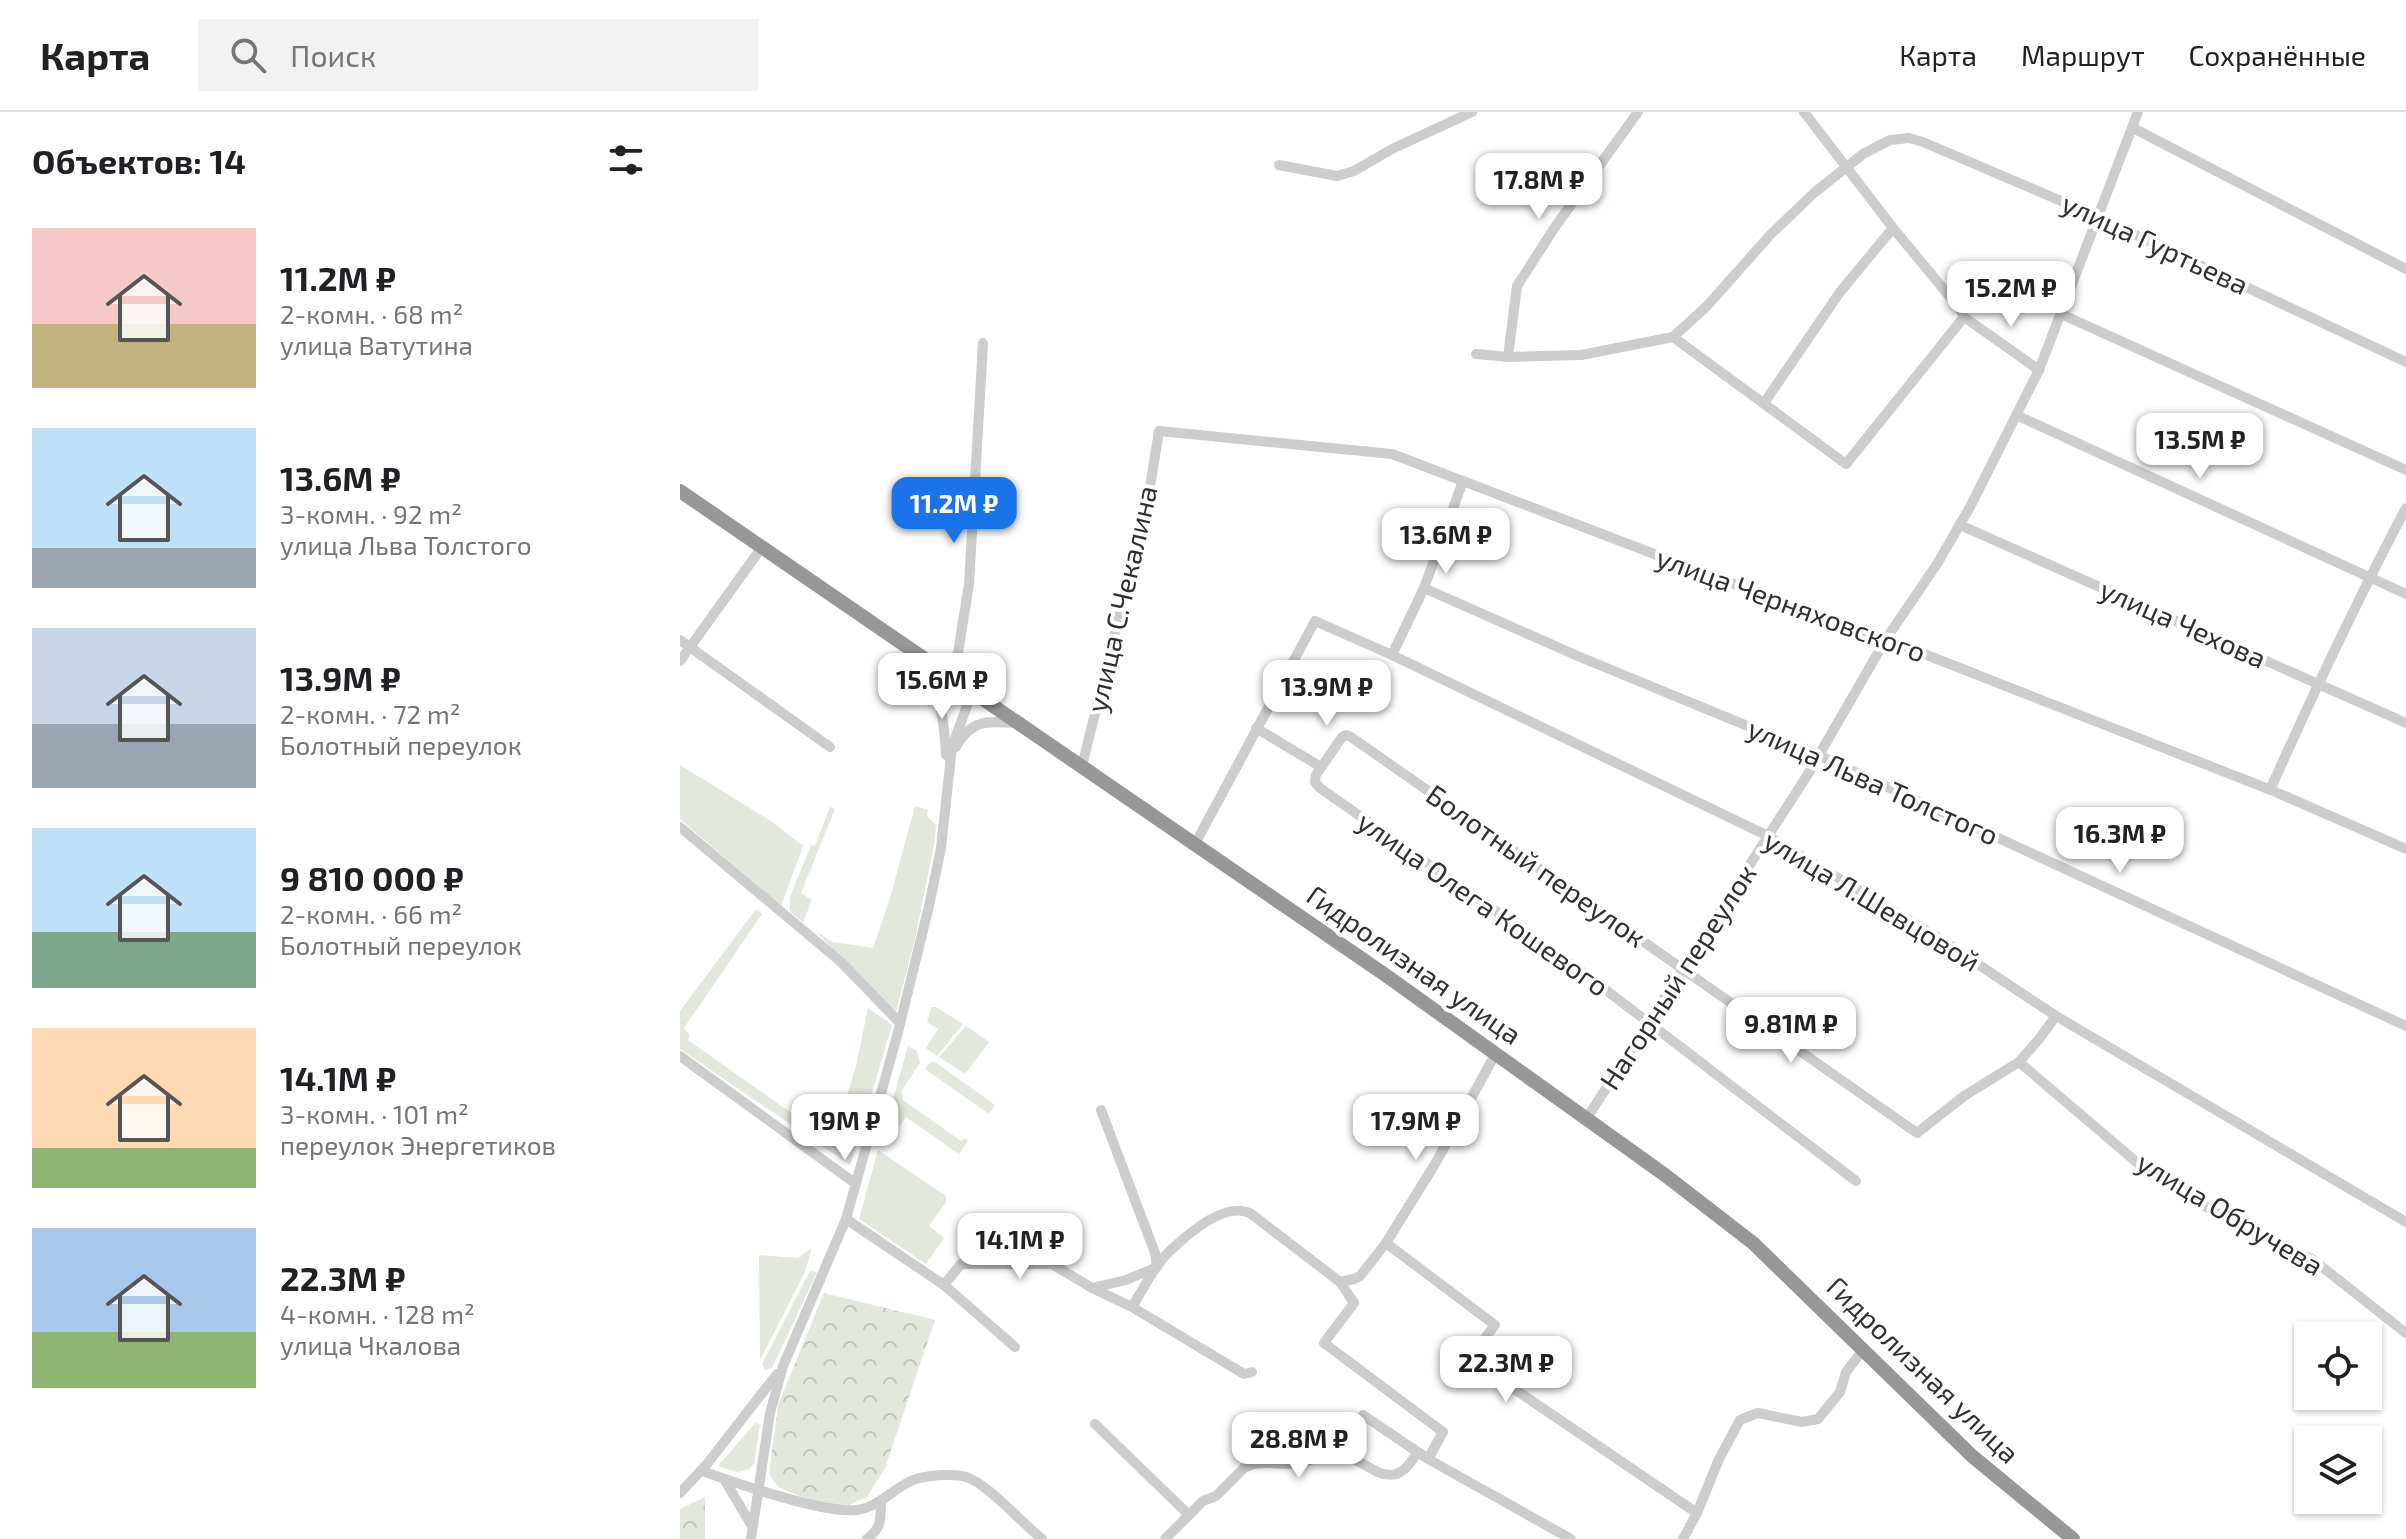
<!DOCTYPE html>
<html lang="ru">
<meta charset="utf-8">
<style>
body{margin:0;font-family:"Exo 2",sans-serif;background:#f2f2f2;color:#202124;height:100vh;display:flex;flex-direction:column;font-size:30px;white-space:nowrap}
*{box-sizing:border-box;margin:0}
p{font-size:26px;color:#757577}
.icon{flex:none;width:44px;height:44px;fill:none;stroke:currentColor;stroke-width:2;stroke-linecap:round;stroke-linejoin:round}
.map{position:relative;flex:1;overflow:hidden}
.details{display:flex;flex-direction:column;background:#fff;width:680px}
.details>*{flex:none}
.tools{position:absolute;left:1614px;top:1210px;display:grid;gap:16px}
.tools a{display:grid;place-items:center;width:88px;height:88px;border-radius:0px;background:#fff;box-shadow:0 2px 6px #0004;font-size:40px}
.price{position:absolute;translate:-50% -68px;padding:0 18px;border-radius:16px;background:#fff;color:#222;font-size:26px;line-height:52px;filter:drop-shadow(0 2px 4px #0008)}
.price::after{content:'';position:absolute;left:50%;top:48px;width:24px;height:18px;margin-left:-12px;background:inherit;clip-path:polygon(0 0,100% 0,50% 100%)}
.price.selected{background:#1a73e8;color:#fff}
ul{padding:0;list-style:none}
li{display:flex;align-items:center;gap:24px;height:200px;padding:0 32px}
li span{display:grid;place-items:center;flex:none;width:224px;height:160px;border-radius:0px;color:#555}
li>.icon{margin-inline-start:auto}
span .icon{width:96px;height:96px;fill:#fffc;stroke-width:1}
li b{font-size:34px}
h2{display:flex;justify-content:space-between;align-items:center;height:96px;padding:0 32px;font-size:34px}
header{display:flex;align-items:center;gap:48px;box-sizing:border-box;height:112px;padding:0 40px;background:#fff;border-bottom:2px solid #e0e0e0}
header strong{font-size:38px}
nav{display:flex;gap:44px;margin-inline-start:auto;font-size:28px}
.search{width:560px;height:72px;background:#f2f2f2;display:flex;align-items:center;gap:20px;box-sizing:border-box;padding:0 28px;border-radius:0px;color:#757577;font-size:30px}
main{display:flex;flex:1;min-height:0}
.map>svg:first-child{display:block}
</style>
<header>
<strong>Карта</strong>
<div class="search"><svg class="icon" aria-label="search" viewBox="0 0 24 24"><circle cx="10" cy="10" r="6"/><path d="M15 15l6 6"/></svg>Поиск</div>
<nav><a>Карта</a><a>Маршрут</a><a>Сохранённые</a></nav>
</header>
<main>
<section class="details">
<h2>Объектов: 14<svg class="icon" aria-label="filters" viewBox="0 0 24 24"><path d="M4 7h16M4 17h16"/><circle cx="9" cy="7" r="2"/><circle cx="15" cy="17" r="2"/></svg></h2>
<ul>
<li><span style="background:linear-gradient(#f6c9c9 60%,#c2b280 0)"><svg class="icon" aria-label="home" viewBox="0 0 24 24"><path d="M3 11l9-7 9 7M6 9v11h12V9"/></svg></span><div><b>11.2M ₽</b><p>2-комн. · 68 m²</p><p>улица Ватутина</p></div></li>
<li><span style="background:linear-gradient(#bfe0f5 75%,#9aa5b1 0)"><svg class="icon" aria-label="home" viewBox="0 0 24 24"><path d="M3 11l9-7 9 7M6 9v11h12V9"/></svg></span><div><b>13.6M ₽</b><p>3-комн. · 92 m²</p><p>улица Льва Толстого</p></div></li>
<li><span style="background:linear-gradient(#c9d6e8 60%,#9aa5b1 0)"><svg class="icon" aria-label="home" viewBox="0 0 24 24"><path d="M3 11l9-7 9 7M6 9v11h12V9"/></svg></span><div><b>13.9M ₽</b><p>2-комн. · 72 m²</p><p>Болотный переулок</p></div></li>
<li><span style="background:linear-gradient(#bfe0f5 65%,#7fa58c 0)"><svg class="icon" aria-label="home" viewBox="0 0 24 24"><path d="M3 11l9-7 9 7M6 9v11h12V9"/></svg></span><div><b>9 810 000 ₽</b><p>2-комн. · 66 m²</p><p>Болотный переулок</p></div></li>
<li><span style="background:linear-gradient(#ffd9b3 75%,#8fb573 0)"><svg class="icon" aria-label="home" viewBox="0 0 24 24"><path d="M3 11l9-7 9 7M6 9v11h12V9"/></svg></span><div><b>14.1M ₽</b><p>3-комн. · 101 m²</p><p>переулок Энергетиков</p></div></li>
<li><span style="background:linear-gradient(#a9c7e8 65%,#8fb573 0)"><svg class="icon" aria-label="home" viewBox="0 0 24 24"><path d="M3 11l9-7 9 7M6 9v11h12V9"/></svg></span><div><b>22.3M ₽</b><p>4-комн. · 128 m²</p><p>улица Чкалова</p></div></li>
</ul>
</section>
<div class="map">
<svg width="1726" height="1427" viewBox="0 0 1726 1427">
<defs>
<pattern id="forest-crowns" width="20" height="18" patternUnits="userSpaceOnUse" patternTransform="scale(2)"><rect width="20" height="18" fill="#e2e8dd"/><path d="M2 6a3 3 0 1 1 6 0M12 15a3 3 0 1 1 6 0" fill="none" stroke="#c2c7be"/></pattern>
</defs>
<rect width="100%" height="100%" fill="#fff"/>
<g fill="#e2e8dd">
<path d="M0,653l94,58 29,23 -22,60 -101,-87z"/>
<path d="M235,694l13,4 -1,6 9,9 -1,15 -20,99 -19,73 -81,-81 18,11 40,6 17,-50z"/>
<path d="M150,695l5,2 -34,84 11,7 -9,22 -13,-10v-15l21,-52 4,1z"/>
<path d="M76,797l6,5 -78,114 6,8 -2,4 116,82 -5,8 -119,-81v-38z"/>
<path d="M252,895h4l27,17 -26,32 -11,-8 12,-19 -11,-7z"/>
<path d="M188,896l24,17 -42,140 -35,-24 5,-7 13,8 23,-76z"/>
<path d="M286,914l23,16 -24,32 -26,-17z"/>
<path d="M228,934l9,5 3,12 -18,27 1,10 58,41 3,-3 4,3 -9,13 -53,-37 -21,28 -4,-3z"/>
<path d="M250,950h5l60,43 -6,9 -64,-45z"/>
<path d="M198,1038l68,46v6l-17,24 15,12 -18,26 -67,-45z"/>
<path d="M132,1136l-7,24 -45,88 -1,-105 39,3z"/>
<path d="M130,1159l7,1 -45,96 -7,2 -3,-6z"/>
<path d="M76,1310l4,3 -6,38 -4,6 -14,3 -18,-6z"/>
</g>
<g fill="url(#forest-crowns)">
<path d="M144,1181l111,27 -50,148 -18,29 -18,8h-29l-42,-18 -9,-13 9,-69z"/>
<path d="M25,1385v42h-25v-30z"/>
</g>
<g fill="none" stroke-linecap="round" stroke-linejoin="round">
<g stroke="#cdcdcd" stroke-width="10">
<path d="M1124,0l89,116 67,81 4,8 75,53"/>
<path d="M1453,16l273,141"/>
<path d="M599,53l58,11 17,-5 38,-22 80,-37"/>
<path d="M1381,202l345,156"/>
<path d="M993,225l173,127 118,-147"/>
<path d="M796,242l32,3 73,-2 92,-18 34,-31 64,-72 43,-41 49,-39 27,-14 19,-2 14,4 157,67 326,153"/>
<path d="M828,245l9,-71 38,-59 83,-115"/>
<path d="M1084,291l76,-111 53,-64"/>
<path d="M1336,303l390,179"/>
<path d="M1280,413l446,198"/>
<path d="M744,476l156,69 238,98 588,271"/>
<path d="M0,528l150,107"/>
<path d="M712,543l32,-67 39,-107"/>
<path d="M242,547c18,34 22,58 24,96"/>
<path d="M0,549l82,-114"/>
<path d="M274,566l15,-94 14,-241"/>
<path d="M576,616l65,39"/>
<path d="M276,635c15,-28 31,-26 60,-24"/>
<path d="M402,654l66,-267 11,-68 233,23 320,122 174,63 385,151 135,59"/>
<path d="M1590,678c43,-96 87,-190 136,-282"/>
<path d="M0,715l161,135 59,61"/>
<path d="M515,732l120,-223 77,34 376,181 166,99 122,81 350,206"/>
<path d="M0,944l176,128"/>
<path d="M1339,950l128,109 66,40 99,48 94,74"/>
<path d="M421,998l54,143 2,14"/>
<path d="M907,1006l221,-344 78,-135 51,-75 33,-57 69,-137 99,-258"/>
<path d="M1176,1069l-275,-210 -261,-183 -5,-6 1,-7 26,-38 4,-2 5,2 566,396 47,-37 55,-34 20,-23 17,-23"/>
<path d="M166,1107l98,66 71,62"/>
<path d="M706,1131l109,82 -20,26 26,29 196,133"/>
<path d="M660,1170l14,-3 6,-3 26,-33 49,-79 61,-111"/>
<path d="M264,1173l17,-21h91l40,24 40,19 112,67 8,-2"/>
<path d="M412,1176l34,-8 29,-12"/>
<path d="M452,1195c12,-19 23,-43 40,-58 18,-17 53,-47 78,-36l90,69 14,21 -30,40 119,89 -15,27"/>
<path d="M683,1303l65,44 143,80"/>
<path d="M415,1312l94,91"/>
<path d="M22,1359c34,12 121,43 155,39 22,-3 36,-21 54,-29 10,-5 20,-5 30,-6 8,0 17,-1 25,2 21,6 57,47 76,62"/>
<path d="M44,1367l28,47"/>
<path d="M0,1381l27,-29 70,-90"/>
<path d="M71,1427l19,-126 13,-47 63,-147 51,-183 32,-130 12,-58 11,-101 20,-55"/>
<path d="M187,1427c16,-13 13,-19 14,-38"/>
<path d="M485,1427l38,-38 13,-5 28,-28 7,-3c12,-4 24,-1 37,-1 20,-1 35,-11 56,-8 17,2 33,23 52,18 10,-3 16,-14 22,-22"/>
<path d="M1003,1427l14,-26 22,-54 21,-39 18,-7 44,9 16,-3 22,-27 6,-20 17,-22"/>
</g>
<path stroke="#979797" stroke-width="14" d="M0,379l704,483 281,201 88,68 219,213 101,83"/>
</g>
<g text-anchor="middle" stroke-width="8" stroke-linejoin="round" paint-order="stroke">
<g font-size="28" fill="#303030" stroke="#fff">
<text transform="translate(1475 132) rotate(25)" y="10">улица Гуртьева</text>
<text transform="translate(442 487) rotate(-77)" y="10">улица С.Чекалина</text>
<text transform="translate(1111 493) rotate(20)" y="10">улица Черняховского</text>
<text transform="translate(1503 512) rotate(24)" y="10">улица Чехова</text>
<text transform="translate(1193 670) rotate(24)" y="10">улица Льва Толстого</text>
<text transform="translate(856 754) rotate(35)" y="10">Болотный переулок</text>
<text transform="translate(1192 789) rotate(31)" y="10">улица Л.Шевцовой</text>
<text transform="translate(803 792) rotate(35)" y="10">улица Олега Кошевого</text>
<text transform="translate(734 853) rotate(35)" y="10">Гидролизная улица</text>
<text transform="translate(998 865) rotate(-57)" y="10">Нагорный переулок</text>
<text transform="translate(1550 1102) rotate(31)" y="10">улица Обручева</text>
<text transform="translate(1243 1258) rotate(44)" y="10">Гидролизная улица</text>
</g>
</g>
</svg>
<div class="tools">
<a><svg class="icon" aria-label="locate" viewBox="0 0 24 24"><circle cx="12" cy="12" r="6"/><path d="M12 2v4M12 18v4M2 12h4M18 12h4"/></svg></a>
<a><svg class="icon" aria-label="layers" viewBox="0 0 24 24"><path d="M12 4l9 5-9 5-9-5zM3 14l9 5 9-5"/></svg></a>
</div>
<b class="price" style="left:859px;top:109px">17.8M ₽</b>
<b class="price" style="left:1331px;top:217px">15.2M ₽</b>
<b class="price" style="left:1520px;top:369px">13.5M ₽</b>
<b class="price selected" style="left:274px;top:433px">11.2M ₽</b>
<b class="price" style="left:766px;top:464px">13.6M ₽</b>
<b class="price" style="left:262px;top:609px">15.6M ₽</b>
<b class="price" style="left:647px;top:616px">13.9M ₽</b>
<b class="price" style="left:1440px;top:763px">16.3M ₽</b>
<b class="price" style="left:1111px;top:953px">9.81M ₽</b>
<b class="price" style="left:165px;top:1050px">19M ₽</b>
<b class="price" style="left:736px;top:1050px">17.9M ₽</b>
<b class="price" style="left:340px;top:1169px">14.1M ₽</b>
<b class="price" style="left:826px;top:1292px">22.3M ₽</b>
<b class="price" style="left:619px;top:1368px">28.8M ₽</b>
</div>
</main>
